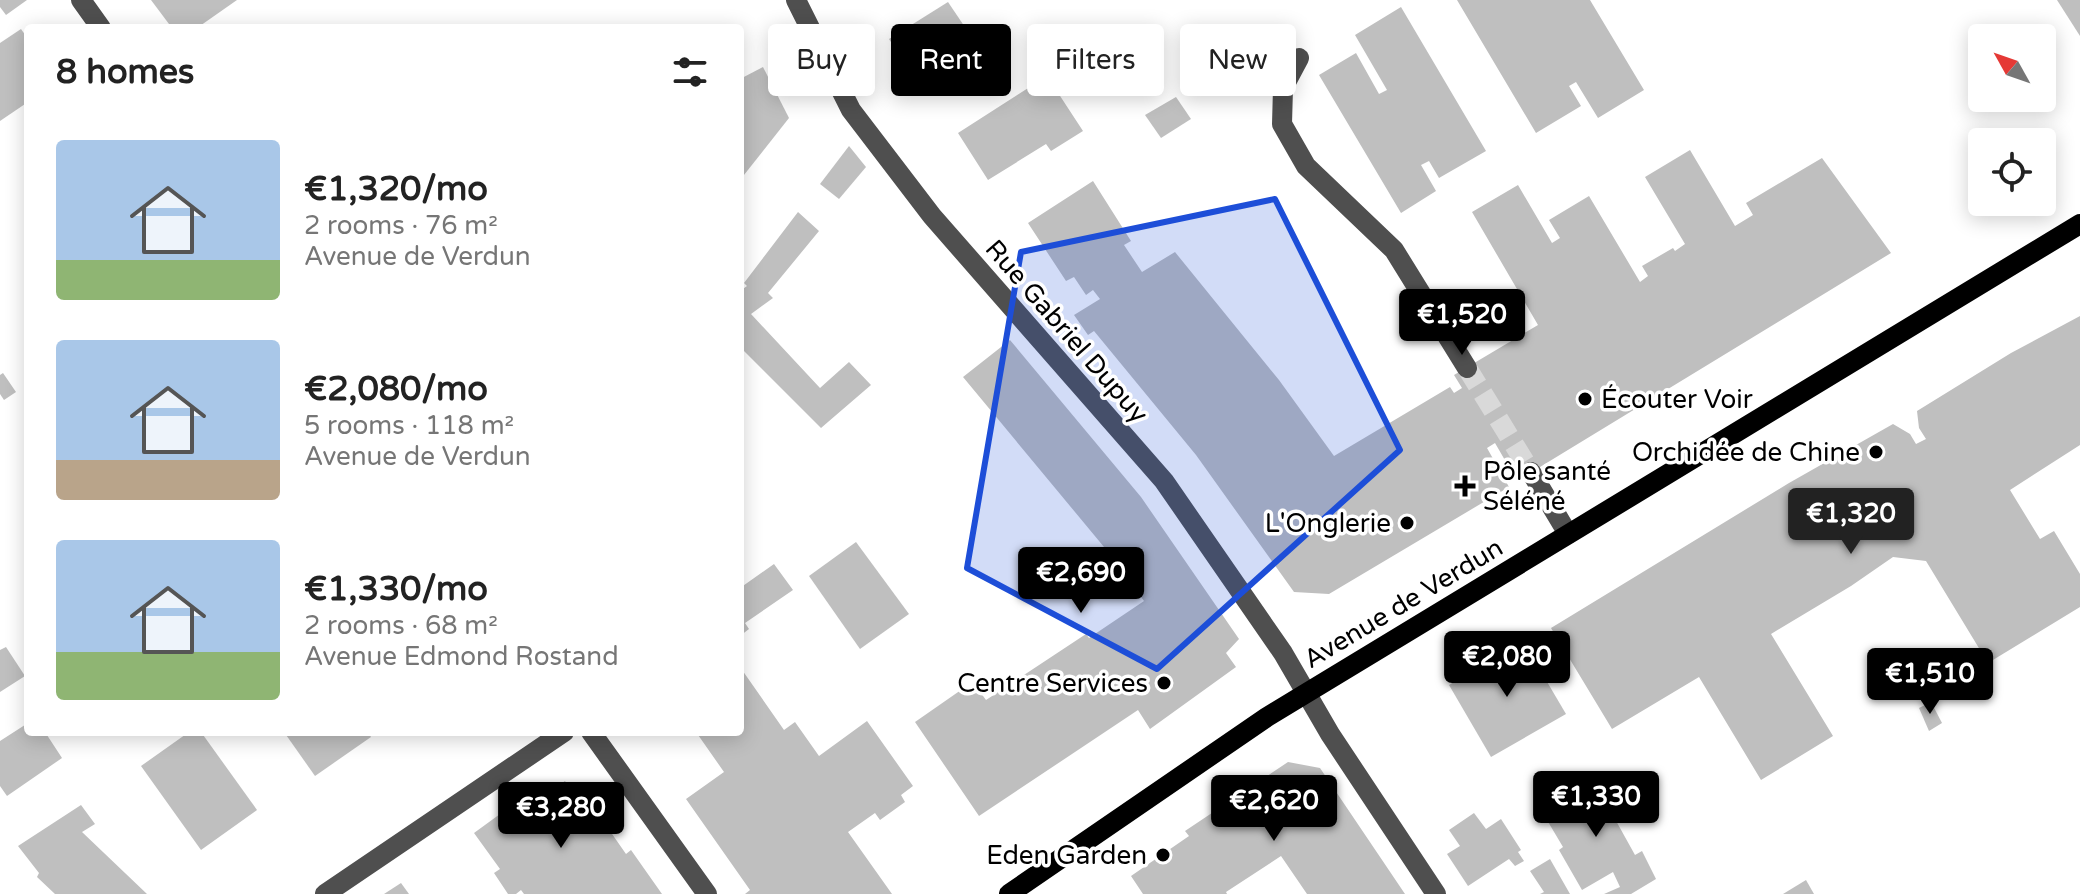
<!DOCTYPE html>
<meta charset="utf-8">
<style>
body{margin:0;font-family:"Varela Round",sans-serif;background:#f6f6f6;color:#222;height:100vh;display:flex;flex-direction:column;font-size:30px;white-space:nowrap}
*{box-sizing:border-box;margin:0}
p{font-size:26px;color:#767676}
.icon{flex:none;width:44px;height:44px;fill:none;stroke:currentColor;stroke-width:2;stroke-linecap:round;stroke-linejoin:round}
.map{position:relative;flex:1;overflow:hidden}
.panel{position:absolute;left:24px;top:24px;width:720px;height:712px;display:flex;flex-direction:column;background:#fff;border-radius:8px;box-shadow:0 4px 20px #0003}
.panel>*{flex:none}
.hud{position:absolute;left:768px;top:24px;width:760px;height:72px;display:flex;gap:16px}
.needle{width:52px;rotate:310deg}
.fabs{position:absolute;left:1968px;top:24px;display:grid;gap:16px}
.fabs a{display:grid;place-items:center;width:88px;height:88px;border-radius:8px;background:#fff;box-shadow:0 4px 20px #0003;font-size:40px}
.price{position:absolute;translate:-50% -68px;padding:0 18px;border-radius:8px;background:#000;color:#fff;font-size:26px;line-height:52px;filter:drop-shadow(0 2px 4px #0008)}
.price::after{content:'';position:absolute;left:50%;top:48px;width:24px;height:18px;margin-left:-12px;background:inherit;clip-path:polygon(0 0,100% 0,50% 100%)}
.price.selected{background:#222;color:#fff}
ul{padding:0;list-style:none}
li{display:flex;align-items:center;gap:24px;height:200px;padding:0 32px}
li span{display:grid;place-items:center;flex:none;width:224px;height:160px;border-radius:8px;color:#555}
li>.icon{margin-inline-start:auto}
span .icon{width:96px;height:96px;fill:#fffc;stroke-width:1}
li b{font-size:34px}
h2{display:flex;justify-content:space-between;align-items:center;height:96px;padding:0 32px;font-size:34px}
.chip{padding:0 28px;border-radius:8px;background:#fff;box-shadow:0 4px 20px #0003;font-size:28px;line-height:72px}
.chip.selected{background:#000;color:#fff}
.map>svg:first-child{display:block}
</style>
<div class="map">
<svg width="2080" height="894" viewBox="0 0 2080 894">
<rect width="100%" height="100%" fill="#fff"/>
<g fill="#bfbfbf">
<path d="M0,0h27l-21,15 -6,-8z"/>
<path d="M151,0h86l-40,28h-25z"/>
<path d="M1457,0h133l54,90 -46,28 -22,-36 -7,4 12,20 -45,27z"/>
<path d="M2057,0h23v36z"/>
<path d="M948,2l31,46 -59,39 -31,-48z"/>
<path d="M1401,7l85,144 -47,27 -10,-17 -8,4 15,26 -35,22 -82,-138 37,-22 23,41 8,-4 -32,-55z"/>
<path d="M21,29l7,10v63l-28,19v-78z"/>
<path d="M763,67l26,51 -49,62v-101z"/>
<path d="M1047,76l36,55 -32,20 -5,-7 -58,36 -30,-47z"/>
<path d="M1176,97l15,22 -30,19 -16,-23z"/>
<path d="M849,146l17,21 -27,32 -19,-15z"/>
<path d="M1690,150l45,76 18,-11 -7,-12 76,-45 69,95 -374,228 -22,-38 -8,5 22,39 -180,107 -35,-2 -98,-137 -102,-124 -6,4 -14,-20 26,-16 -7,-9 -7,5 -12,-18 -8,4 -38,-58 65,-42 38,60 -7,4 18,27 33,-20 104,128 55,76 116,-69 4,6 8,-5 -8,-13 84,-50 -66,-113 46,-27 34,58 8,-5 -11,-18 40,-24 51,86 8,-6 -6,-10 31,-18 2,3 10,-7 -40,-67z"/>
<path d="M798,212l21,19 -51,62 5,5 -22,16 69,74 29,-26 22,23 -50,43 -81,-81v-56l7,-5 -3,-3z"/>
<path d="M2080,316v129l-70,45 30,49 14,-8 26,43v33l-92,56 -62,-102 -33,-4 -42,29 -80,48 62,102 -72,44 -62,-103 -87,52 -61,-101 238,-145 104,-59 17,10 6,10 10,-5 -7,-11 -2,-17 94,-58z"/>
<path d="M1010,340l131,157 98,142 -13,14 10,14 -86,62 -12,-19 -159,106 -64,-94 46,-32 2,3 12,-8 11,15 100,-66 3,4 55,-37 -40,-54 -141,-170z"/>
<path d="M3,373l13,19 -12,8 -4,-6v-19z"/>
<path d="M856,542l53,72 -49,35 -51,-73z"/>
<path d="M774,564l19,26 -48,33 4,6 -9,7v-48z"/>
<path d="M1523,641l43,73 -75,43 -42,-72z"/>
<path d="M6,647l19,29 -25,16v-42z"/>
<path d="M740,667l44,63 11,-8 24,34 48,-35 46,65 -12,9 4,7 -25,18 -5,-7 -27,19 44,62h-147l5,-4 -64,-91 38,-27 -28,-40h44z"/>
<path d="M1931,702l11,21 -13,8 -10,-23z"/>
<path d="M28,723v9h17l17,26 -55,38 -7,-10v-45z"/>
<path d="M189,732h12l56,78 -56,40 -60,-84z"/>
<path d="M284,732h84l3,5 -56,39z"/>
<path d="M1288,762l32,6 85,126h-98l-26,-38 -55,36 1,2h-84l-12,-18 58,-40 -4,-5z"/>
<path d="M1601,774l21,41 -7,4 20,36 7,-4 14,28 -25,15h-27l16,-7 -7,-15 -31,18 -23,-40 4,-3 -22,-37z"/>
<path d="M565,781l8,12 7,-5 46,66 5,-4 31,44h-138l-3,-4 -5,4h-8l-14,-21 6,-4 -26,-36 44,-32 7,9z"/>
<path d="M81,805l14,19 -13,8 65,62h-92l-18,-17 2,-4 -21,-27z"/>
<path d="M1474,813l12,16 15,-10 20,31 -3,2 6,9 -9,5 -6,-7 -41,27 -21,-32 13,-8 -11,-16z"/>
<path d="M1550,859l20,35h-30l4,-2 -14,-21z"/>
<path d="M1806,880l8,14h-31z"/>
<path d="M401,883l8,11h-25z"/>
</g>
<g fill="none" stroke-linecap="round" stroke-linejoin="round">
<path stroke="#d9d9d9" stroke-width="20" stroke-dasharray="20 10" stroke-linecap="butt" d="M1467,368l64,104"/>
<g stroke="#4f4f4f" stroke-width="20">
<path d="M81,0l20,28"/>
<path d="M796,0l55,110 81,106 232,265 119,172 47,81 106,160"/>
<path d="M1299,58l-16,30 -1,36 24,42 88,84 73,118"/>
<path d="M1531,472l37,62"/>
<path d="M591,732l116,162"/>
<path d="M325,894l239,-162"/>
</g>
<path stroke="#000" stroke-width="20" d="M1009,894l258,-177 813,-493"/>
</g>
<path fill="#1d4ed8" fill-opacity="0.2" stroke="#1d4ed8" stroke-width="6" stroke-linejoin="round" d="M1275,199l125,251 -243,219 -190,-101 54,-316z"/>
<g fill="#000" stroke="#fff" stroke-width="3">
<circle cx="1585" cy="399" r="8"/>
<circle cx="1876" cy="452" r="8"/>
<path d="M1461 474h8v8h8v8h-8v8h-8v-8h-8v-8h8z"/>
<circle cx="1407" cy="523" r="8"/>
<circle cx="1164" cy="683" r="8"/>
<circle cx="1163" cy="855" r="8"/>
</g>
<g text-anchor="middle" stroke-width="7" stroke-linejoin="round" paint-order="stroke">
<g font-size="26" fill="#000" stroke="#fff">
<text transform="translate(1067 331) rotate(49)" y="9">Rue Gabriel Dupuy</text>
<text transform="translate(1403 603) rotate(-31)" y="9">Avenue de Verdun</text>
</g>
<g font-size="26" fill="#000" stroke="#fff" text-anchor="end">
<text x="1601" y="408" text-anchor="start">Écouter Voir</text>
<text x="1860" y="461">Orchidée de Chine</text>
<text x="1483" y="480" text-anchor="start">Pôle santé<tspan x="1483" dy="30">Séléné</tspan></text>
<text x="1391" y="532">L'Onglerie</text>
<text x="1148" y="692">Centre Services</text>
<text x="1147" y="864">Eden Garden</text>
</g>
</g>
</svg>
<div class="fabs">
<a><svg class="needle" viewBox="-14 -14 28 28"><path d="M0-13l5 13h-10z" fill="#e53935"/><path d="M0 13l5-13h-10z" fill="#767676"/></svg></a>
<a><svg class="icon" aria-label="locate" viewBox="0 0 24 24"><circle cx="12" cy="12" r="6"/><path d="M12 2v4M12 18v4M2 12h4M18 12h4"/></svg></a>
</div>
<b class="price" style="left:1462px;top:357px">€1,520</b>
<b class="price selected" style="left:1851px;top:556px">€1,320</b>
<b class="price" style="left:1081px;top:615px">€2,690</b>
<b class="price" style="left:1507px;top:699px">€2,080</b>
<b class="price" style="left:1930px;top:716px">€1,510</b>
<b class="price" style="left:1596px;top:839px">€1,330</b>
<b class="price" style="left:1274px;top:843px">€2,620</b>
<b class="price" style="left:561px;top:850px">€3,280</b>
<div class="hud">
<a class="chip">Buy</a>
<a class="chip selected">Rent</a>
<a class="chip">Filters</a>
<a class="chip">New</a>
</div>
<section class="panel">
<h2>8 homes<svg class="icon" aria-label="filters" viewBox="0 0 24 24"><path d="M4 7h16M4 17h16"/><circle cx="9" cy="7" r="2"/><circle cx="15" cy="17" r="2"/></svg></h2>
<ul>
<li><span style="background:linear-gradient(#a9c7e8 75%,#8fb573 0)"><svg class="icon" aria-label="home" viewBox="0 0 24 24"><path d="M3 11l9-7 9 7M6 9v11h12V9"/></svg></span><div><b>€1,320/mo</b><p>2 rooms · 76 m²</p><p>Avenue de Verdun</p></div></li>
<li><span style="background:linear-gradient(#a9c7e8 75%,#b9a48a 0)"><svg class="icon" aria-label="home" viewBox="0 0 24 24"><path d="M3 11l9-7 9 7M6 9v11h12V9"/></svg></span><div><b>€2,080/mo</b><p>5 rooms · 118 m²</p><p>Avenue de Verdun</p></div></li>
<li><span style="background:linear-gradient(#a9c7e8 70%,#8fb573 0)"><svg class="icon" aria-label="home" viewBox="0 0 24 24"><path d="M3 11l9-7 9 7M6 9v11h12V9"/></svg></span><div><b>€1,330/mo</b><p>2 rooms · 68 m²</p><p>Avenue Edmond Rostand</p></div></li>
</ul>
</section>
</div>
